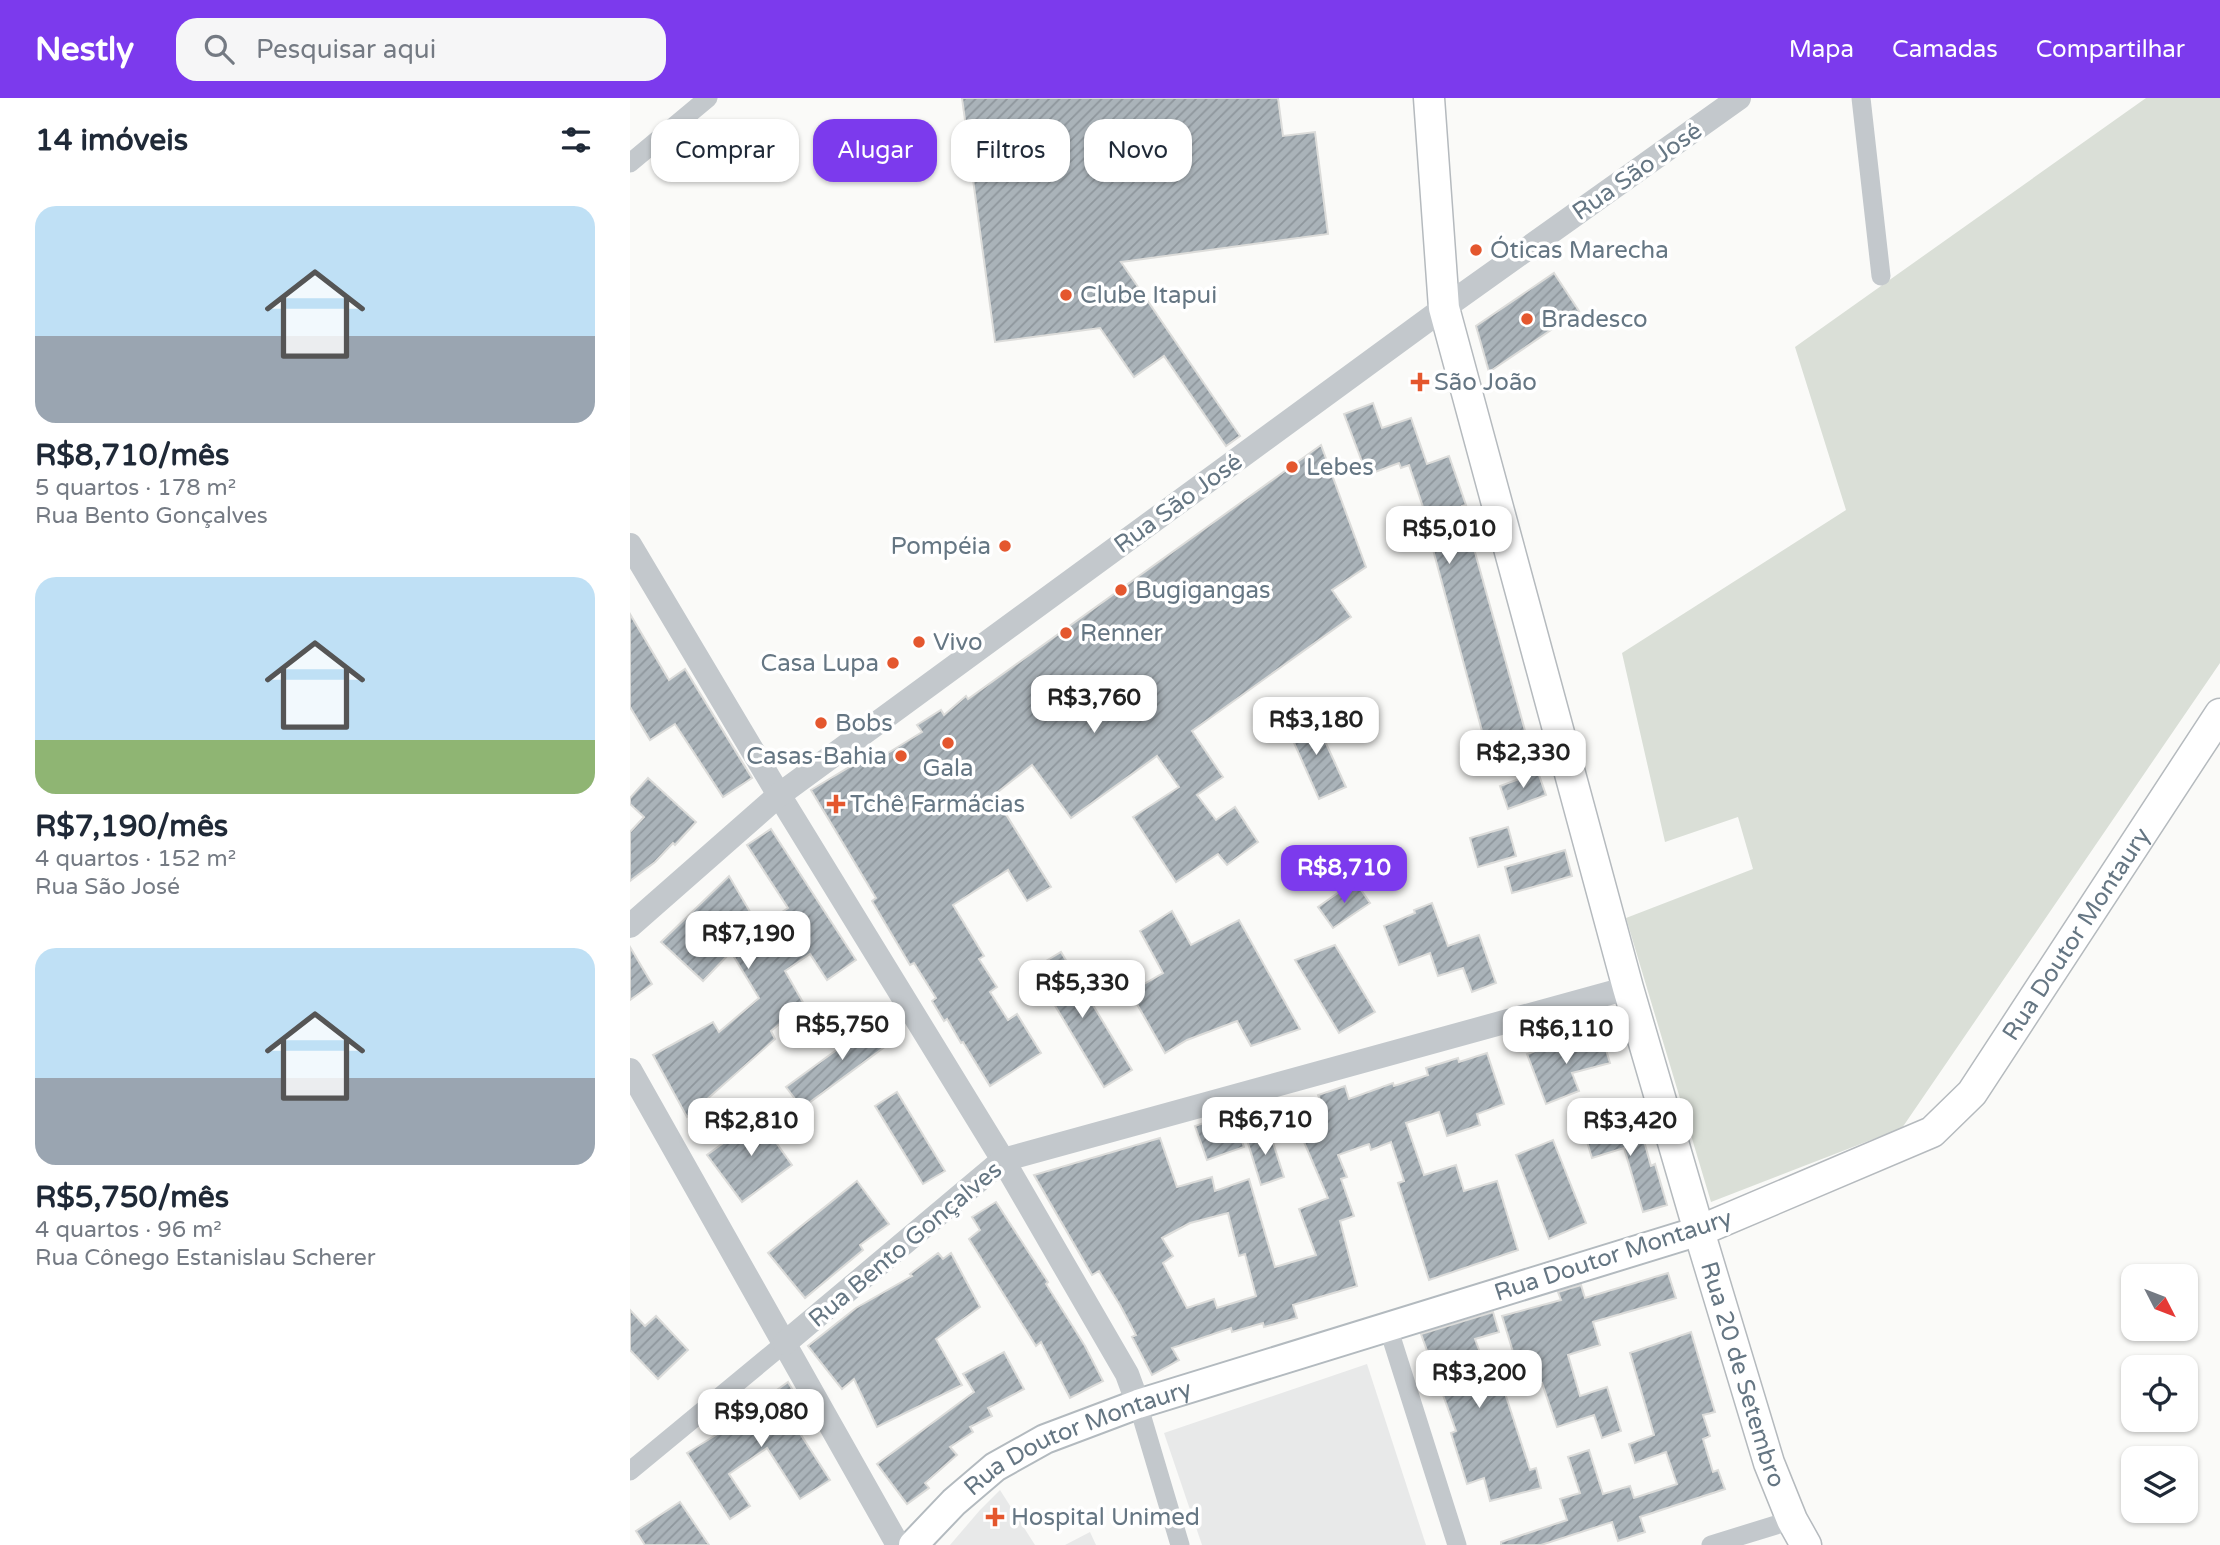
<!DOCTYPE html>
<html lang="pt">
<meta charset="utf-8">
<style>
body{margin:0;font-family:"Varela Round",sans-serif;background:#f6f6f7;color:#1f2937;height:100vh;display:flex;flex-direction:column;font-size:26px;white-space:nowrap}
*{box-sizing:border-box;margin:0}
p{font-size:23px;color:#747a83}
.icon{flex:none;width:38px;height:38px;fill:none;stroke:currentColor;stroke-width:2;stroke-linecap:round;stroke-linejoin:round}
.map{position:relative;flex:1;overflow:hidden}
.details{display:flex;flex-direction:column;background:#fff;width:630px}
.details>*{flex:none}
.banner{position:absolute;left:21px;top:21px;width:665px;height:63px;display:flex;gap:14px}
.needle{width:46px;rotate:132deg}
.fabs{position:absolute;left:1491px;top:1166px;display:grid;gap:14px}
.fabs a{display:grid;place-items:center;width:77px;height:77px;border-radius:14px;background:#fff;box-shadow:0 2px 5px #0004;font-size:35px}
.price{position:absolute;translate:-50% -60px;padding:0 16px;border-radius:14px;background:#fff;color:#222;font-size:23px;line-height:46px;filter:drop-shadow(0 2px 4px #0008)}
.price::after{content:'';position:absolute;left:50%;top:42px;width:21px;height:16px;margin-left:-10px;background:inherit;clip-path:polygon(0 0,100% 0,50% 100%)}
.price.selected{background:#7c3aed;color:#fff}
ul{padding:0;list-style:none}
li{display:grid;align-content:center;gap:14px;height:371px;padding:0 35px}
li span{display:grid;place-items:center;height:217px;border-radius:21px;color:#555}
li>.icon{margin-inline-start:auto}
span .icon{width:126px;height:126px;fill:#fffc;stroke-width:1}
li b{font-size:30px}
h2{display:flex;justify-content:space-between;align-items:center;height:84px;padding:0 35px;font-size:30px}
.tag{padding:0 24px;border-radius:21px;background:#fff;box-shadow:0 2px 5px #0004;font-size:24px;line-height:63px}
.tag.selected{background:#7c3aed;color:#fff}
header{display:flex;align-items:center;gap:42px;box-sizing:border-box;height:98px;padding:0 35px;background:#7c3aed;color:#fff}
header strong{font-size:33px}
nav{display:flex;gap:38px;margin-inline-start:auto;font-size:24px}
.search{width:490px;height:63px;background:#f6f6f7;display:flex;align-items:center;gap:18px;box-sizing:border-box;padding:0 24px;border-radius:21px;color:#747a83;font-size:26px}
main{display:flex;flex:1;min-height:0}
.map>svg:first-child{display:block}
</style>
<header>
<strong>Nestly</strong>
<div class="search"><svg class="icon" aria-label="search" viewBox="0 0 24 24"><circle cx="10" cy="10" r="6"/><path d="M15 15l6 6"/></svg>Pesquisar aqui</div>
<nav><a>Mapa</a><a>Camadas</a><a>Compartilhar</a></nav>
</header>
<main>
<section class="details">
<h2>14 imóveis<svg class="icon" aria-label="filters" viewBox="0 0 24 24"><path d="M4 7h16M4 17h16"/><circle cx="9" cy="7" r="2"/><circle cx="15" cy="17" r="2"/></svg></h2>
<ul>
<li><span style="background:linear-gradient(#bfe0f5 60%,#9aa5b1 0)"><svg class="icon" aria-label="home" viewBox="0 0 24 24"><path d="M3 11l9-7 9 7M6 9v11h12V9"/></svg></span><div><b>R$8,710/mês</b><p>5 quartos · 178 m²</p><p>Rua Bento Gonçalves</p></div></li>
<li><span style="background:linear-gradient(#bfe0f5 75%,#8fb573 0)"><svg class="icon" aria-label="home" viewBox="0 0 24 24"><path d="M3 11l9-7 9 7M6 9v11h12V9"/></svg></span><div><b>R$7,190/mês</b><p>4 quartos · 152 m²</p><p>Rua São José</p></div></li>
<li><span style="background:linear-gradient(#bfe0f5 60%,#9aa5b1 0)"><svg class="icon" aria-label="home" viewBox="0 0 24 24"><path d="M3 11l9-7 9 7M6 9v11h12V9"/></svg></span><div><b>R$5,750/mês</b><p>4 quartos · 96 m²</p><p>Rua Cônego Estanislau Scherer</p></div></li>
</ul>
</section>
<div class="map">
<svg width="1590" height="1447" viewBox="0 0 1590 1447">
<defs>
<pattern id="building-hatch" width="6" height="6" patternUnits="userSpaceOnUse" patternTransform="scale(1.75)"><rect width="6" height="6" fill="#aab3b9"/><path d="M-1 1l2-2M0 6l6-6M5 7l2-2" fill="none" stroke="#8e969c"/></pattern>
</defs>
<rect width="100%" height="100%" fill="#fafaf8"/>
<g fill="#e8e9e9">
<path d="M737,1266l59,181h-224l-38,-112z"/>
<path d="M370,1392l35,55h-85l30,-35z"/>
<path d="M460,1434l6,13h-31z"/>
</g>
<path fill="#dadfd7" d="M1516,0h74v565l-318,465 -191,74 -85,-284 127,-49 -15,-52 -73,25 -43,-189 224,-143 -51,-163z"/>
<g fill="url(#building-hatch)" stroke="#dcdcda" stroke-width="2" fill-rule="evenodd">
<path d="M332,0h316l5,38 32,-4 13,102 -207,28 119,174 -14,10 -62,-90 -30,21 -34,-49 -105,14z"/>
<path d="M924,175l25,38 -90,61 -13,-46z"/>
<path d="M743,305l9,25 29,-10 16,46 22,-8 17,49 -4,1 64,228 -40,12 -58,-215h3l-22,-66 -8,3 -2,-5 -32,12 -23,-61z"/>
<path d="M691,347l45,122 -34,23 19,27 -159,114 31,46 -26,18 19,25 19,-13 23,35 -31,23 -9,-11 -42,28 -43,-65 46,-30 -22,-31 -86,62 -39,-53 -38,30 57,92 -24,14 -19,-31 -55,35 31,51 -5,3 18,28 -7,5 18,28 9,-6 24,39 -51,33 -27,-44 -2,1 -14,-24 -3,2 -12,-20 4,-3 -22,-35 -4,2 -38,-64 4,-3 -65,-108 55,-33 4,7 52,-32 -5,-7 24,-15 3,5 22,-19 2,3z"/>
<path d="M0,516l39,66 16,-11 67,109 -29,19 -48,-73 -25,16 -20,-33z"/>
<path d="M683,617l33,72 -27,12 -32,-72z"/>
<path d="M908,674l8,23 -38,14 -8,-23z"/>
<path d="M18,680l48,44 -21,23 -2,-2 -18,19 -25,19v-49l14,-15 -14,-13v-6z"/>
<path d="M878,729l8,29 -38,11 -8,-29z"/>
<path d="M141,731l85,131 -29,20 -17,-26 -25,17 19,33 -33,27 4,8 -88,78 -34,-62 60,-33 6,10 40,-34 -28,-46 -28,29 -42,-39 68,-66 30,51 29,-19 -41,-63z"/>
<path d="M935,752l7,26 -60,17 -7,-26z"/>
<path d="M725,783l15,22 -37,25 -15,-21z"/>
<path d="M802,805l16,43 31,-11 17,48 -24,9 -9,-24 -25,8 -8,-23 -31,12 -15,-39 31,-13 -1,-3z"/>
<path d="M542,813l19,34 48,-25 61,109 -49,17 -14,-25 -50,19 -22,13 -35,-61 33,-19 -23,-42z"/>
<path d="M705,847l40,67 -36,21 -44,-73z"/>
<path d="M0,849l22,37 -22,16z"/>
<path d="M431,854l71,118 -28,17 -71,-118z"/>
<path d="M253,918l15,21 -96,71 -16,-21z"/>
<path d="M972,938l8,27 -38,10 7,18 -33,13 -19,-50 34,-12 1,5z"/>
<path d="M857,955l17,51 -27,10 3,11 -33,11 -8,-24 -33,11 18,52 32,-10 8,26 33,-10 21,69 -89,30 -31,-97 6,-2 -13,-39 -20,8 -2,-6 -31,11 9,22 -6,2 13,37 -14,5 17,65 -64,19 4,13 -33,9 -1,-4 -31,9 -1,-4 -59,20 7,12 -27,15 -20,-38 4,-2 -16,-30 -21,-34 -7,4 -58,-100 126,-37 17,49 35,-10 3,14 34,-12 26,88 41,-12 -17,-46 29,-11 -36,-84 29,-12 -3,-7 27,-9 4,13 44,-16 1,3 34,-11 -2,-7 32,-10 1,4zM598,1115l11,43 6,-2 11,42 -39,12 -3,-9 -27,9 -24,-45 10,-7 -11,-18 28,-15z"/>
<path d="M267,994l48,79 -22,13 -48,-78z"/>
<path d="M134,1015l17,23 -6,5 17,24 -50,37 -35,-47z"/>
<path d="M602,1015l12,34 -37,13 -12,-34z"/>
<path d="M1007,1018l14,50 4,-2 12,41 -24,7 -19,-64 -32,10 -8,-26z"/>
<path d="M639,1032l15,47 -23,8 -15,-48z"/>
<path d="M923,1042l33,83 -37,16 -33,-84z"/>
<path d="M227,1083l32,43 -29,21 3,5 -58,48 -37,-45z"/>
<path d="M366,1104l52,80 -2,2 39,62 18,35 -33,17 -29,-56 -5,4 -67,-107 11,-9 -8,-13z"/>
<path d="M308,1155l5,6 8,-6 29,54 -44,32 26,46 -85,42 -23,-48 -12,10 -34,-43 48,-38 56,-32 -2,-2z"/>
<path d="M1038,1175l8,25 -83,24 7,23 -32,10 12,41 27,-9 14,44 -19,7 -8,-23 -37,12 -15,-44 -18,5 -22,-72 59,-16 -3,-8 23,-7 4,13z"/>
<path d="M0,1212l15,16 11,-10 32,34 -30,29 -28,-29z"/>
<path d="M863,1214l6,20 -24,7 20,55 9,-4 26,80 6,-2 5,20 -51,13 -6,-23 -17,6 -16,-51 5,-2 -35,-97z"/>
<path d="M1061,1234l24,80 -12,3 7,21 -7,3 10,33 5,-2 7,19 -85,28 5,15 -27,9 -6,-19 -71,23h-40v-3l66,-22 -7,-21 20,-6 -12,-36 21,-7 14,44 27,-8 4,12 43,-14 -11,-32 -31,11 -6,-19 25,-9 -24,-82z"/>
<path d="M374,1254l20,37 -36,19 4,8 -22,11 3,5 -23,15 7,8 -32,28 4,5 -22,16 -30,-40 97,-72 -11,-18z"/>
<path d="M158,1284l26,44 -13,9 29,45 -30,19 -33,-51 -38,26 21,32 -20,13 -43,-66 45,-28 -1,-2z"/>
<path d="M50,1404l29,43h-64l-9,-14z"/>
</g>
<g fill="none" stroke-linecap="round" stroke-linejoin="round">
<g stroke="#b3babf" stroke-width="32">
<g id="secondary">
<path id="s1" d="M283,1447l41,-43 41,-35 50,-28 93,-35 561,-173"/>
</g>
</g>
<g stroke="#b5babe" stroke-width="33">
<g id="primary">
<path id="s2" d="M799,0l15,210 184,680 71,243 70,232 23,57 14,25"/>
<path id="s3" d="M1069,1133l233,-99 40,-39 248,-379"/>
</g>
</g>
<g stroke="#c3c8cc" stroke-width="19">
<path d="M1231,0l20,178"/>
<path d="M0,65l78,-65"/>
<path d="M758,1229l69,218"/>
<path d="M508,1306l42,141"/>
<path d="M0,1373l155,-128"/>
<path d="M1081,1447l81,-25"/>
</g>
<g stroke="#c3c8cc" stroke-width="24">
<path d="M0,447l149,250 224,365 124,214 11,30"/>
<path d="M0,828l149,-131 665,-487 295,-210"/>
<path d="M0,972l268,475"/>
<path d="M155,1245l218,-183 625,-172"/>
</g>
<use href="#secondary" stroke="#fff" stroke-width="28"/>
<use href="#primary" stroke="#fff" stroke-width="30"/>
</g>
<g fill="#e4572e" stroke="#fff" stroke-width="2.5">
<circle cx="846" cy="152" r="7"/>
<circle cx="436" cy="197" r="7"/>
<circle cx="897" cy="221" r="7"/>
<path d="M786.5 273.5h7v7h7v7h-7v7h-7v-7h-7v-7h7z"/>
<circle cx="662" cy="369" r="7"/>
<circle cx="375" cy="448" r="7"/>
<circle cx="491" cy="492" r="7"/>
<circle cx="436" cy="535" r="7"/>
<circle cx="289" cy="544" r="7"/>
<circle cx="263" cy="565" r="7"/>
<circle cx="191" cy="625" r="7"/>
<circle cx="318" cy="645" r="7"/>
<circle cx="271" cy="658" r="7"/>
<path d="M202.5 695.5h7v7h7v7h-7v7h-7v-7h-7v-7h7z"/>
<path d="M361.5 1408.5h7v7h7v7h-7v7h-7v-7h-7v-7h7z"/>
</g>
<g text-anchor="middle" stroke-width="7" stroke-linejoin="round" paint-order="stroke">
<g font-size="24" fill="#657683" stroke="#fff">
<text transform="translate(1007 73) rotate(-35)" y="8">Rua São José</text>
<text transform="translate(548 405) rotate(-36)" y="8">Rua São José</text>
<text dy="8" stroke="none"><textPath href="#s3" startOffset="499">Rua Doutor Montaury</textPath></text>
<text transform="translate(275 1146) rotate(-40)" y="8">Rua Bento Gonçalves</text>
<text transform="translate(983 1157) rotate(-18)" y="8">Rua Doutor Montaury</text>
<text dy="8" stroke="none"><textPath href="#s2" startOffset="1318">Rua 20 de Setembro</textPath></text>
<text dy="8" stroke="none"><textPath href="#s1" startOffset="201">Rua Doutor Montaury</textPath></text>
</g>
<g font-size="24" fill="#657683" stroke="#fff" text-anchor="start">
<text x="860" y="160">Óticas Marecha</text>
<text x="450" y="205">Clube Itapui</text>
<text x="911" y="229">Bradesco</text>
<text x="804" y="292">São João</text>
<text x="676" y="377">Lebes</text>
<text x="361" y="456" text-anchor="end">Pompéia</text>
<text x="505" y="500">Bugigangas</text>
<text x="450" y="543">Renner</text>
<text x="303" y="552">Vivo</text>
<text x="249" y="573" text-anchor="end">Casa Lupa</text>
<text x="205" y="633">Bobs</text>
<text x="257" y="666" text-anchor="end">Casas-Bahia</text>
<text x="318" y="678" text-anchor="middle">Gala</text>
<text x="220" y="714">Tchê Farmácias</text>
<text x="381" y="1427">Hospital Unimed</text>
</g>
</g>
</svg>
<div class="fabs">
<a><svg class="needle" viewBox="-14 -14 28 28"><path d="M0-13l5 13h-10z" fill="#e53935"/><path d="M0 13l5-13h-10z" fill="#747a83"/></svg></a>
<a><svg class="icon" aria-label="locate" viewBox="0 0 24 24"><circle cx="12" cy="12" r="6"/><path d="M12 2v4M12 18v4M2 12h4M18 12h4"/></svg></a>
<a><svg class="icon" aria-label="layers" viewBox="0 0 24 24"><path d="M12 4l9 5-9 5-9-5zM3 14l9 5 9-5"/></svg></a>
</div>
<b class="price" style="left:819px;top:468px">R$5,010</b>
<b class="price" style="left:464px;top:637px">R$3,760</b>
<b class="price" style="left:686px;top:659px">R$3,180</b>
<b class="price" style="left:893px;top:692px">R$2,330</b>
<b class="price selected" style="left:714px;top:807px">R$8,710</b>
<b class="price" style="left:118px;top:873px">R$7,190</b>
<b class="price" style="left:452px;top:922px">R$5,330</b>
<b class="price" style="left:212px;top:964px">R$5,750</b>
<b class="price" style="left:936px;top:968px">R$6,110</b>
<b class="price" style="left:635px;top:1059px">R$6,710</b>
<b class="price" style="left:121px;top:1060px">R$2,810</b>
<b class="price" style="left:1000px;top:1060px">R$3,420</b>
<b class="price" style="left:849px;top:1312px">R$3,200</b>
<b class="price" style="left:131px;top:1351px">R$9,080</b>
<div class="banner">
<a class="tag">Comprar</a>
<a class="tag selected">Alugar</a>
<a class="tag">Filtros</a>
<a class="tag">Novo</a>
</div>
</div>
</main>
